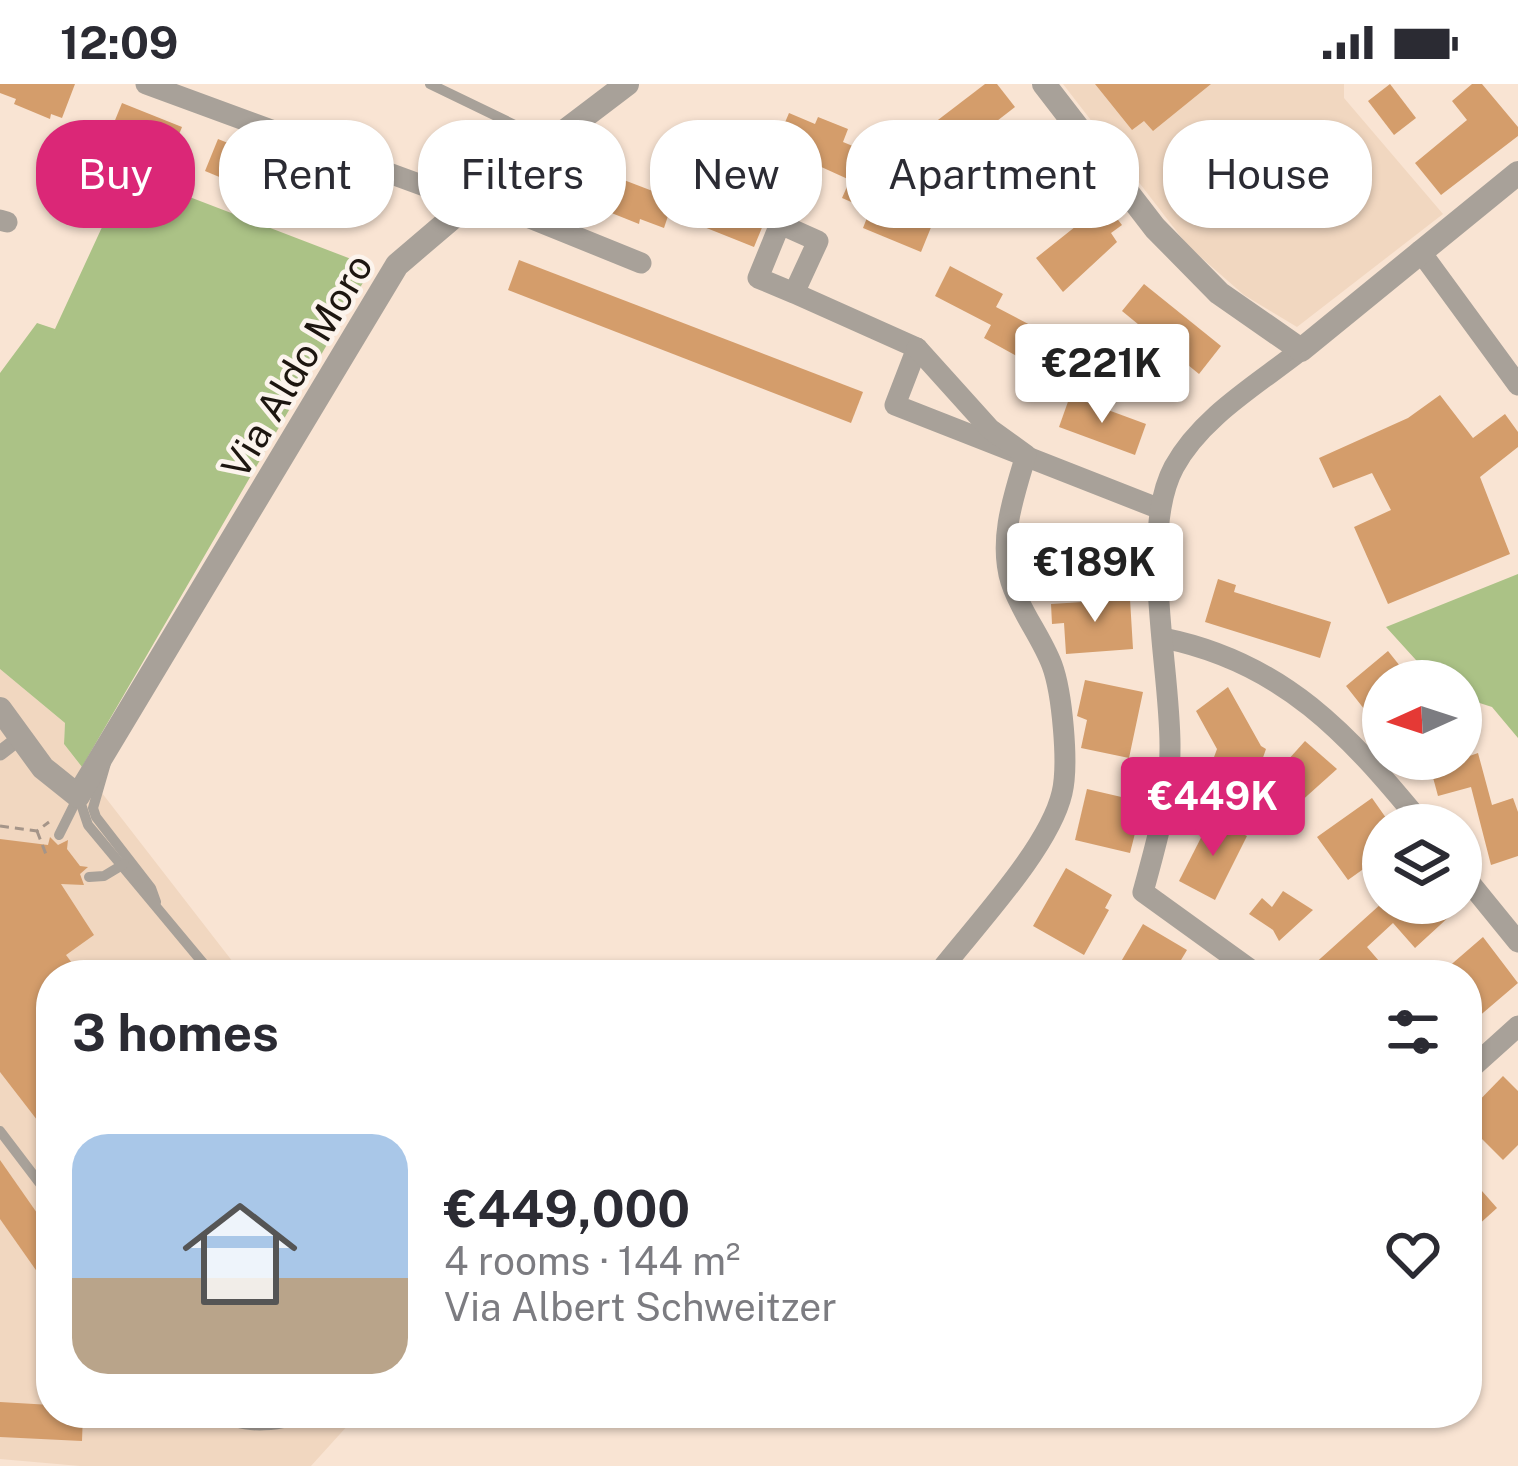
<!DOCTYPE html>
<meta charset="utf-8">
<style>
body{margin:0;font-family:"Public Sans",sans-serif;background:#f7f7f7;color:#2b2b33;height:100vh;display:flex;flex-direction:column;font-size:45px;white-space:nowrap}
*{box-sizing:border-box;margin:0}
p{font-size:39px;color:#7c7c81}
.icon{flex:none;width:66px;height:66px;fill:none;stroke:currentColor;stroke-width:2;stroke-linecap:round;stroke-linejoin:round}
.map{position:relative;flex:1;overflow:hidden}
.side{position:absolute;left:36px;top:876px;width:1446px;height:468px;display:flex;flex-direction:column;background:#fff;border-radius:48px;box-shadow:0 3px 9px #0004}
.side>*{flex:none}
.guide{position:absolute;left:36px;top:36px;width:1446px;height:108px;display:flex;gap:24px}
.needle{width:78px;rotate:267deg}
.tools{position:absolute;left:1362px;top:576px;display:grid;gap:24px}
.tools a{display:grid;place-items:center;width:120px;height:120px;border-radius:50%;background:#fff;box-shadow:0 3px 9px #0004;font-size:60px}
.price{position:absolute;translate:-50% -102px;padding:0 27px;border-radius:12px;background:#fff;color:#222;font-size:39px;line-height:78px;filter:drop-shadow(0 3px 6px #0008)}
.price::after{content:'';position:absolute;left:50%;top:72px;width:36px;height:27px;margin-left:-18px;background:inherit;clip-path:polygon(0 0,100% 0,50% 100%)}
.price.active{background:#db2777;color:#fff}
ul{padding:0;list-style:none}
li{display:flex;align-items:center;gap:36px;height:300px;padding:0 36px}
li+li{border-top:3px solid #e1e1e2}
li span{display:grid;place-items:center;flex:none;width:336px;height:240px;border-radius:36px;color:#555}
li>.icon{margin-inline-start:auto}
span .icon{width:144px;height:144px;fill:#fffc;stroke-width:1}
li b{font-size:51px}
h2{display:flex;justify-content:space-between;align-items:center;height:144px;padding:0 36px;font-size:51px}
.chip{padding:0 42px;border-radius:48px;background:#fff;box-shadow:0 3px 9px #0004;font-size:42px;line-height:108px}
.chip.active{background:#db2777;color:#fff}
.status{display:flex;justify-content:space-between;align-items:center;height:84px;padding:0 60px;background:#fff;direction:ltr}
.status svg{height:33px;fill:currentColor}
.map>svg:first-child{display:block}
</style>
<div class="status"><b>12:09</b><svg viewBox="0 0 49 12"><path d="M0 12V9h3v3zM5 12V6h3v6zM10 12V3h3v9zM15 12V0h3v12zM26 1h20v11H26zM47 4h2v5h-2z"/></svg></div>
<div class="map">
<svg width="1518" height="1382" viewBox="0 0 1518 1382">
<rect width="100%" height="100%" fill="#f9e4d3"/>
<g fill="#f1d7c0">
<path d="M1063,0h281v14l99,116 -146,113 -53,-32 -56,-49z"/>
<path d="M0,585l65,54 -1,21 179,231h-192v438h308l-48,53h-231l-80,-7z"/>
</g>
<g fill="#abc286">
<path d="M127,89l245,94 -290,500 -18,-23 1,-21 -65,-54v-296l37,-50 18,6z"/>
<path d="M1518,490v164l-26,-31 -31,-10v-16h-26l-49,-54z"/>
</g>
<g fill="#d49d6b">
<path d="M0,0h75l-13,34 -11,-4 -1,5 -36,-15 2,-5 -16,-6z"/>
<path d="M985,0h12l18,23 -58,45 -23,-29z"/>
<path d="M1095,0h116l-58,47 -9,-10 -12,9z"/>
<path d="M1390,0l26,34 -22,17 -26,-34z"/>
<path d="M1472,0h10l36,43v9l-77,59 -26,-32 52,-43 -15,-19z"/>
<path d="M122,19l60,24 -13,32 -60,-24z"/>
<path d="M789,29l26,11 3,-7 30,12 -5,13 22,9 -6,15 30,13 -3,9 37,16 -5,10 16,6 -13,32 -58,-24 7,-18 -28,-12 8,-18 -75,-34z"/>
<path d="M218,55l60,24 -13,33 -60,-25z"/>
<path d="M1036,58l23,32 -67,48 -13,-18 7,-5 -10,-13z"/>
<path d="M590,83l86,33 9,-23 43,17 -2,8 40,16 -12,29 -85,-34 -5,15 -24,-9 -1,5 -40,-16 3,-7 -22,-9z"/>
<path d="M305,90l32,12 -13,33 -32,-13z"/>
<path d="M1105,119l17,22 -11,8 6,9 -54,50 -27,-34z"/>
<path d="M519,176l344,132 -12,31 -343,-133z"/>
<path d="M950,182l53,28 -7,13 55,29 -16,30 -51,-28 7,-13 -56,-29z"/>
<path d="M1144,200l77,62 -22,28 -77,-63z"/>
<path d="M1440,311l33,43 32,-24 13,18v15l-38,30 30,77 -122,50 -34,-77 37,-17 -19,-37 -39,15 -14,-30 89,-40z"/>
<path d="M1070,312l76,28 -11,31 -76,-28z"/>
<path d="M1123,442l2,40 -89,4 -1,-39z"/>
<path d="M1218,495l18,6 -2,7 97,30 -11,36 -115,-36z"/>
<path d="M1130,515l3,50 -67,5 -2,-31 -12,1 -1,-20z"/>
<path d="M1388,567l24,30h-29v52l-37,-47z"/>
<path d="M1085,596l58,12 -14,66 -48,-10 6,-28 -10,-4z"/>
<path d="M1228,603l33,59 5,3 -7,20 -11,-9 -11,28 -30,-12 10,-27 -21,-38z"/>
<path d="M1305,657l32,28 -39,35 -28,-24z"/>
<path d="M1478,669l14,52 21,-7 5,14v44l-27,9 -20,-78 -33,9 -10,-37h33z"/>
<path d="M1087,705l56,13 -13,51 -55,-13z"/>
<path d="M1372,714l19,27h-8v30l-35,25 -31,-43z"/>
<path d="M1211,734l36,18 -32,64 -36,-19z"/>
<path d="M50,753l8,8 10,-5 -1,9 13,17 8,1 -8,7 4,11 -23,-1 33,51 -28,20 15,20h-30v163l-51,-66v-233l48,6z"/>
<path d="M1066,784l46,27 -7,13 4,2 -25,45 -51,-29z"/>
<path d="M1283,807l30,19 -34,31 -6,-11 -24,-16 13,-16 10,9z"/>
<path d="M1382,819h82l-49,45 -22,-25 -26,24 24,28h-73l-7,-8z"/>
<path d="M1143,840l44,26 -15,25h-35l-18,-10z"/>
<path d="M1483,853l35,46 -41,35 -10,-12v-31h-28z"/>
<path d="M1503,992l15,15v54l-15,15 -36,-36v-11z"/>
<path d="M0,1076l51,73v31l-13,9 -38,-54z"/>
<path d="M1467,1090l30,34 -21,19 -9,-9z"/>
<path d="M0,1318l51,3v8h32l-1,28 -82,-4z"/>
</g>
<g fill="none" stroke-linecap="round" stroke-linejoin="round">
<g stroke="#a59589" stroke-width="3" stroke-dasharray="9 6" stroke-linecap="butt">
<path d="M0,742l37,5 12,-9"/>
<path d="M37,747l10,26"/>
</g>
<g stroke="#a8a199" stroke-width="10">
<path d="M430,0l118,57"/>
<path d="M106,679l-13,45 3,9 55,71 5,14"/>
<path d="M79,714l9,27 125,150"/>
<path d="M59,751l18,-36"/>
<path d="M89,793l15,-1 20,-12"/>
<path d="M0,1047l51,67"/>
<path d="M221,1329c20,19 66,14 87,0"/>
</g>
<path stroke="#a8a199" stroke-width="15" d="M0,669l22,-17"/>
<g stroke="#a8a199" stroke-width="21">
<path d="M146,0l292,107 27,16"/>
<path d="M478,113l163,66"/>
<path d="M0,136l7,2"/>
<path d="M1420,167l98,134"/>
<path d="M794,209l-36,-15 22,-54 38,17 -24,52 123,55 -22,57 265,104"/>
<path d="M917,264l73,81 36,26c-12,40 -28,85 -15,127 9,29 30,54 41,83 10,27 17,99 10,128 -13,56 -89,135 -125,182"/>
<path d="M1163,554c121,24 186,97 260,187"/>
<path d="M1461,788l57,70"/>
<path d="M1258,891l-115,-83c13,-48 27,-94 27,-144 1,-77 -32,-214 4,-281 27,-50 84,-83 127,-117"/>
<path d="M1467,988l51,-46"/>
</g>
<g stroke="#a8a199" stroke-width="24">
<path d="M1044,0l111,144 64,65 82,57 217,-177"/>
<path d="M0,625l43,59 35,28 319,-531 68,-58 162,-123"/>
</g>
</g>
<g text-anchor="middle" stroke-width="9" stroke-linejoin="round" paint-order="stroke">
<g font-size="39" fill="#1d1610" stroke="#fcf4ed">
<text transform="translate(297 282) rotate(-59)" y="14">Via Aldo Moro</text>
</g>
</g>
</svg>
<div class="tools">
<a><svg class="needle" viewBox="-14 -14 28 28"><path d="M0-13l5 13h-10z" fill="#e53935"/><path d="M0 13l5-13h-10z" fill="#7c7c81"/></svg></a>
<a><svg class="icon" aria-label="layers" viewBox="0 0 24 24"><path d="M12 4l9 5-9 5-9-5zM3 14l9 5 9-5"/></svg></a>
</div>
<b class="price" style="left:1102px;top:342px">€221K</b>
<b class="price" style="left:1095px;top:541px">€189K</b>
<b class="price active" style="left:1213px;top:775px">€449K</b>
<div class="guide">
<a class="chip active">Buy</a>
<a class="chip">Rent</a>
<a class="chip">Filters</a>
<a class="chip">New</a>
<a class="chip">Apartment</a>
<a class="chip">House</a>
</div>
<section class="side">
<h2>3 homes<svg class="icon" aria-label="filters" viewBox="0 0 24 24"><path d="M4 7h16M4 17h16"/><circle cx="9" cy="7" r="2"/><circle cx="15" cy="17" r="2"/></svg></h2>
<ul>
<li><span style="background:linear-gradient(#a9c7e8 60%,#b9a48a 0)"><svg class="icon" aria-label="home" viewBox="0 0 24 24"><path d="M3 11l9-7 9 7M6 9v11h12V9"/></svg></span><div><b>€449,000</b><p>4 rooms · 144 m²</p><p>Via Albert Schweitzer</p></div><svg class="icon" aria-label="heart" viewBox="0 0 24 24"><path d="M12 20l-8-8c-3-5 5-10 8-4 3-6 11-1 8 4z"/></svg></li>
</ul>
</section>
</div>
